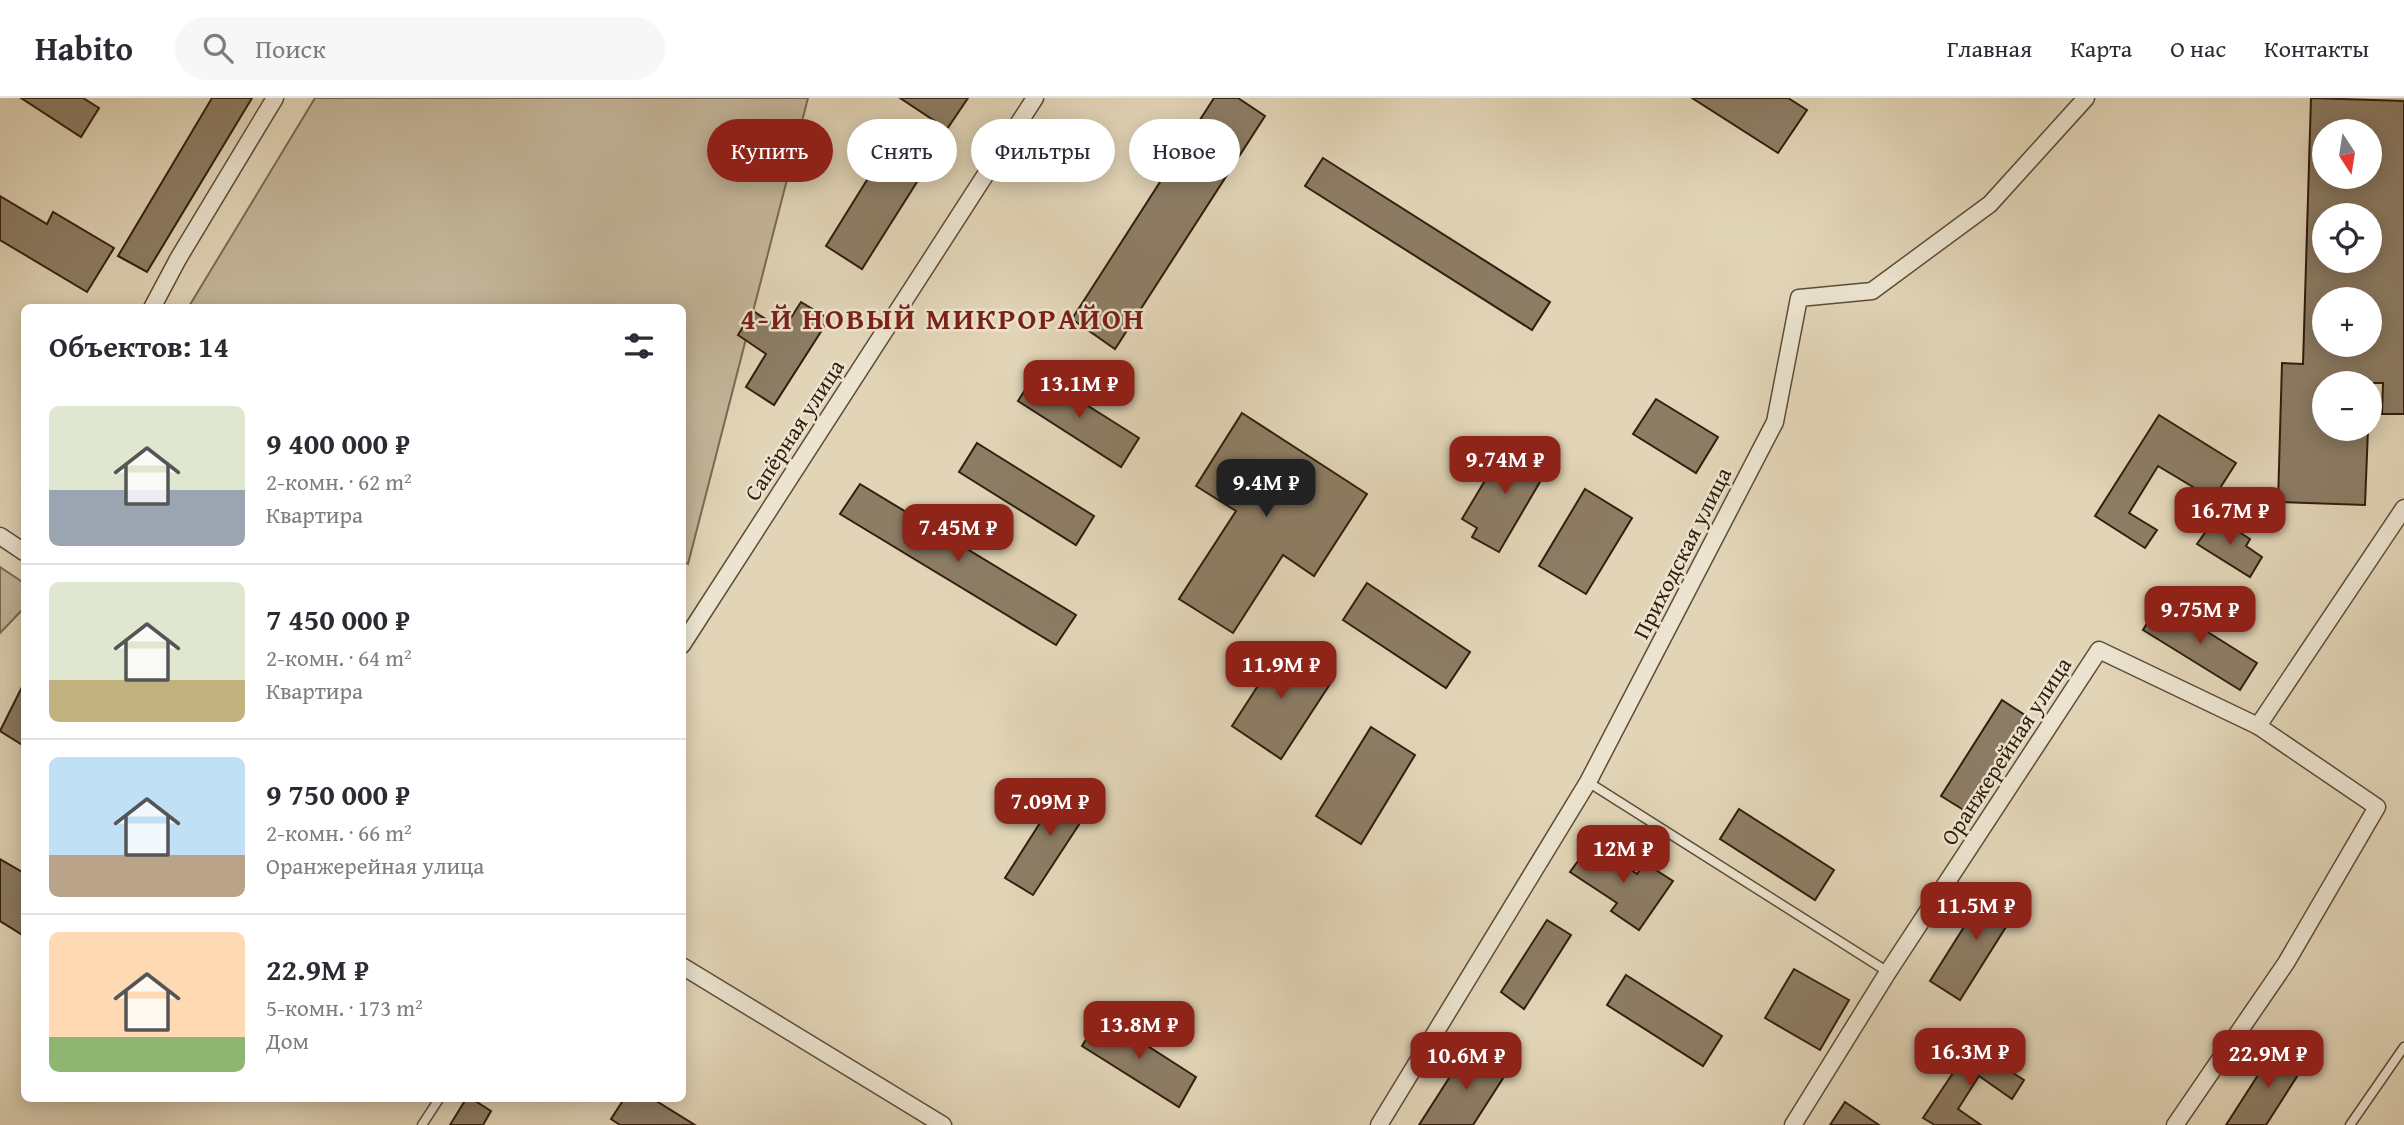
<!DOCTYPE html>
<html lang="ru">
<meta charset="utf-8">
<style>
body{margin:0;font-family:"Gentium Book Plus",serif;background:#f7f7f7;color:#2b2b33;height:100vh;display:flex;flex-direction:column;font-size:26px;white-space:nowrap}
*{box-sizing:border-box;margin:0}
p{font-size:23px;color:#7c7c81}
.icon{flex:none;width:38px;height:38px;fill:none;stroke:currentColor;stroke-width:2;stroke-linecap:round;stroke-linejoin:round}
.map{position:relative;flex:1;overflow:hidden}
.panel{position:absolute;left:21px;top:206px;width:665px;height:798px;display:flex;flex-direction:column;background:#fff;border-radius:10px;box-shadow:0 4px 18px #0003}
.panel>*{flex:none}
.guide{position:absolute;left:707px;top:21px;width:665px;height:63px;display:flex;gap:14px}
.needle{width:46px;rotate:168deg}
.tools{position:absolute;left:2312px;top:21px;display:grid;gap:14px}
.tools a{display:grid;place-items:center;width:70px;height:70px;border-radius:50%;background:#fff;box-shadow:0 4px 18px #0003;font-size:35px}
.price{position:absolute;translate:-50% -60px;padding:0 16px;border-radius:14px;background:#8f2418;color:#fff;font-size:23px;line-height:46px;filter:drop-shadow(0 2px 4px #0008)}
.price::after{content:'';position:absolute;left:50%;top:42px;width:21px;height:16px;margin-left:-10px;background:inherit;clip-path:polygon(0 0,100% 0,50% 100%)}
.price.on{background:#222;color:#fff}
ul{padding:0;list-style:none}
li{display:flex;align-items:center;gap:21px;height:175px;padding:0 28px}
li+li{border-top:2px solid #e1e1e2}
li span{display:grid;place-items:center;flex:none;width:196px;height:140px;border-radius:10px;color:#555}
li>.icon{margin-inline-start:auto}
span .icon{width:84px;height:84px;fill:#fffc;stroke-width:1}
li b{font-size:30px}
h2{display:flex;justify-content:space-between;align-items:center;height:84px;padding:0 28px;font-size:30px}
.tag{padding:0 24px;border-radius:32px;background:#fff;box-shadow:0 4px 18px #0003;font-size:24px;line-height:63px}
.tag.on{background:#8f2418;color:#fff}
header{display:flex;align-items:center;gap:42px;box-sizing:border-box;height:98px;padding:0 35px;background:#fff;border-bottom:2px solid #e1e1e2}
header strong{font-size:33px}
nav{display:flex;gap:38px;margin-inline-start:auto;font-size:24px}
.search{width:490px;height:63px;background:#f7f7f7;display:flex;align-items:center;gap:18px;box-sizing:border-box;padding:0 24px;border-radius:38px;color:#7c7c81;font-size:26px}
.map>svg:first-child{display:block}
</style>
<header>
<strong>Habito</strong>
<div class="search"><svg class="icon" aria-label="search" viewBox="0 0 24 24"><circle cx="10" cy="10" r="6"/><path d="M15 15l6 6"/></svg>Поиск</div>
<nav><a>Главная</a><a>Карта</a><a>О нас</a><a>Контакты</a></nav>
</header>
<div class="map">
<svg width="2404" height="1027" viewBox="0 0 2404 1027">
<rect width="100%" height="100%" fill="#e2d5b7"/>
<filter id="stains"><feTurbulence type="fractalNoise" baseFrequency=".00286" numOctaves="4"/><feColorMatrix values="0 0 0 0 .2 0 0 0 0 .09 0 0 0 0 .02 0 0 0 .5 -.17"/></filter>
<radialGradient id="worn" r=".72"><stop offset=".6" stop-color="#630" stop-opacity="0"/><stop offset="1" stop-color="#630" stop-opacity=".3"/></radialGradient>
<g fill="#c4b69a" stroke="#7a6a53" stroke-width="2">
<path d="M315,0h493l-120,466 -6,-4v-252h-494z"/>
<path d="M0,469l24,16v25l-24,25z"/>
</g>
<g fill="#8d7d65" stroke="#311e0c" stroke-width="2" fill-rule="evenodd">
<path d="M21,0h62l16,10 -18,29z"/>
<path d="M212,0h40l-105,174 -29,-16z"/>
<path d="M900,0h68l-21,31z"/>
<path d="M1214,0h24l27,18 -150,233 -43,-30z"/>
<path d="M1692,0h96l19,12 -29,43z"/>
<path d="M2311,0l93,3v313h-22l1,-31h-59v46h44l-3,76 -87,-3 4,-139 21,1zM2324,33h46v46h-46zM2324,117h46v46h-46zM2324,201h46v46h-46z"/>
<path d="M885,53l37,23 -60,95 -36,-23z"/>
<path d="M1323,60l227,144 -18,28 -227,-144z"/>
<path d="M0,98l47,28 6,-12 61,36 -27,44 -87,-52z"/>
<path d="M801,204l28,17 -55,86 -28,-18 20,-33 -28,-19 15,-24 30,19z"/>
<path d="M1036,275l103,65 -18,29 -103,-66z"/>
<path d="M1656,301l62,38 -22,36 -63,-39z"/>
<path d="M1242,315l125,81 -53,82 -31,-21 -50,78 -54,-34 57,-88 -40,-25z"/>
<path d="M2159,317l77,48 -23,36 -55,-33 -29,47 28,17 -12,18 -50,-32z"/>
<path d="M977,345l117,73 -18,29 -117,-73z"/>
<path d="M1505,349l12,7 8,-6 26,15 -52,89 -27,-15 5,-9 -15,-9z"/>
<path d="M860,386l216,131 -20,30 -216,-131z"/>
<path d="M1585,391l47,29 -46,76 -47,-28z"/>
<path d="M2216,419l34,22 -4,7 16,11 -12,20 -53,-33z"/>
<path d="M1367,485l103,69 -24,36 -103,-68z"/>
<path d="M2160,504l97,61 -17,27 -97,-60z"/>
<path d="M1277,545l55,38 -51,78 -49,-33 29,-45 -6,-3z"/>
<path d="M24,585v63l-24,-15z"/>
<path d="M2002,602l29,19 -61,95 -29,-18z"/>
<path d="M1371,629l44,28 -54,89 -45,-28z"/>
<path d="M1066,684l29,18 -62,95 -28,-17z"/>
<path d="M1739,711l95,61 -19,30 -95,-61z"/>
<path d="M1591,745l46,31 8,-11 28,18 -34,49 -28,-19 6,-8 -47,-31z"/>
<path d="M0,761l24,14v63l-24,-15z"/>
<path d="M1991,786l30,19 -61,97 -30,-19z"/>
<path d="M1547,822l24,15 -47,74 -23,-17z"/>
<path d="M1794,871l55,31 -29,50 -55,-32z"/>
<path d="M1626,877l96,61 -19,30 -96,-61z"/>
<path d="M1101,918l95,61 -17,30 -97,-61z"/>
<path d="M1971,948l53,34 -12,19 -33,-23 -21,33 23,16h-46l-12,-7z"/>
<path d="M1469,949l38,25 -34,53h-54z"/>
<path d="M2276,949l29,17 -39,61h-40z"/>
<path d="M466,1001h6l19,12 -8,14h-33z"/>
<path d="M624,1001h29l42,26h-75l-9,-6z"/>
<path d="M1845,1004l34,23h-49z"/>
</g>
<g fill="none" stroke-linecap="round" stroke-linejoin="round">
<g stroke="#5d4c37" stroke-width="11">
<g id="service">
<path d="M1588,684l300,190"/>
<path d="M422,1027l17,-26"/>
<path d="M2350,1027l54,-78"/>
</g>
</g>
<g stroke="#5d4c37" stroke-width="19">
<g id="minor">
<path d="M152,210l26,-49 97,-161"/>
<path d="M0,438l24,16"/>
<path d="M682,547l353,-547"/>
<path d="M2258,628l146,-218"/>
<path d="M682,868l261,159"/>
<path d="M1379,1027l209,-343 187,-360 24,-124 73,-7 118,-87 96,-106"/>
<path d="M1793,1027l95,-153 211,-322 159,76 119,81 -91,156 -111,162"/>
</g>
</g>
<use href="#service" stroke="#ece4d0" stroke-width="8"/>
<use href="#minor" stroke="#ece4d0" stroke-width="16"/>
</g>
<g text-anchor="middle" stroke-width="5" stroke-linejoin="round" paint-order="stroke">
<g font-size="23" fill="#311e0c" stroke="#ece4d0">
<text transform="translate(794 332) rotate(-57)" y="8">Сапёрная улица</text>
<text transform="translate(1682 455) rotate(-63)" y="8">Приходская улица</text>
<text transform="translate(2006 653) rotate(-57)" y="8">Оранжерейная улица</text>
</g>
<g font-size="30" font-weight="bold" letter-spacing="2" fill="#7a1f14" stroke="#ece4d0">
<text x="943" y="231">4-Й НОВЫЙ МИКРОРАЙОН</text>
</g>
</g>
<rect width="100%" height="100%" filter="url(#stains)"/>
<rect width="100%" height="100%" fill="url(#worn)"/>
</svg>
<div class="tools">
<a><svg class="needle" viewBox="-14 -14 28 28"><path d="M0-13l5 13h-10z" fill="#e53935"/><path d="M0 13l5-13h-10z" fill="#7c7c81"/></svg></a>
<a><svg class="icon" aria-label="locate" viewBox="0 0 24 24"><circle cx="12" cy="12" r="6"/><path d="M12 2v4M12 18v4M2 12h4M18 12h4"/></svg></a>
<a>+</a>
<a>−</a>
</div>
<b class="price" style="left:1079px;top:322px">13.1M ₽</b>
<b class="price" style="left:1505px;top:398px">9.74M ₽</b>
<b class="price on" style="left:1266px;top:421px">9.4M ₽</b>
<b class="price" style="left:2230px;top:449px">16.7M ₽</b>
<b class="price" style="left:958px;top:466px">7.45M ₽</b>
<b class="price" style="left:2200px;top:548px">9.75M ₽</b>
<b class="price" style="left:1281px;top:603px">11.9M ₽</b>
<b class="price" style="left:1050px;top:740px">7.09M ₽</b>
<b class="price" style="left:1623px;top:787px">12M ₽</b>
<b class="price" style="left:1976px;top:844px">11.5M ₽</b>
<b class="price" style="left:1139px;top:963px">13.8M ₽</b>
<b class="price" style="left:1970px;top:990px">16.3M ₽</b>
<b class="price" style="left:2268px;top:992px">22.9M ₽</b>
<b class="price" style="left:1466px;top:994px">10.6M ₽</b>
<div class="guide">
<a class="tag on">Купить</a>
<a class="tag">Снять</a>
<a class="tag">Фильтры</a>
<a class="tag">Новое</a>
</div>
<section class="panel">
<h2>Объектов: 14<svg class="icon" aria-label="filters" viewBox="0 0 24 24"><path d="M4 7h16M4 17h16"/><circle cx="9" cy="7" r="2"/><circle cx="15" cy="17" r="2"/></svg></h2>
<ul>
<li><span style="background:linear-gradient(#dfe7d0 60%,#9aa5b1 0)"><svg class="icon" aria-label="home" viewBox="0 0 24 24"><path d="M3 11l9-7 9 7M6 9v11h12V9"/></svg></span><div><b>9 400 000 ₽</b><p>2-комн. · 62 m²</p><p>Квартира</p></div></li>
<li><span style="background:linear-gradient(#dfe7d0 70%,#c2b280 0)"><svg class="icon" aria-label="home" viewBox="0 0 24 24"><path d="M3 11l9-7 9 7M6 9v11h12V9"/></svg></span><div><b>7 450 000 ₽</b><p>2-комн. · 64 m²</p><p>Квартира</p></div></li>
<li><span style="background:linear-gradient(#bfe0f5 70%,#b9a48a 0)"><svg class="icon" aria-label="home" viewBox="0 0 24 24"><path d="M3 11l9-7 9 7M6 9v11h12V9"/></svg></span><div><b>9 750 000 ₽</b><p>2-комн. · 66 m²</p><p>Оранжерейная улица</p></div></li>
<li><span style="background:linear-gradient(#ffd9b3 75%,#8fb573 0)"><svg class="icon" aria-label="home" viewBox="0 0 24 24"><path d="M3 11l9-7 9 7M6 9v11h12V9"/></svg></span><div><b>22.9M ₽</b><p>5-комн. · 173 m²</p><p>Дом</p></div></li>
</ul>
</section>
</div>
